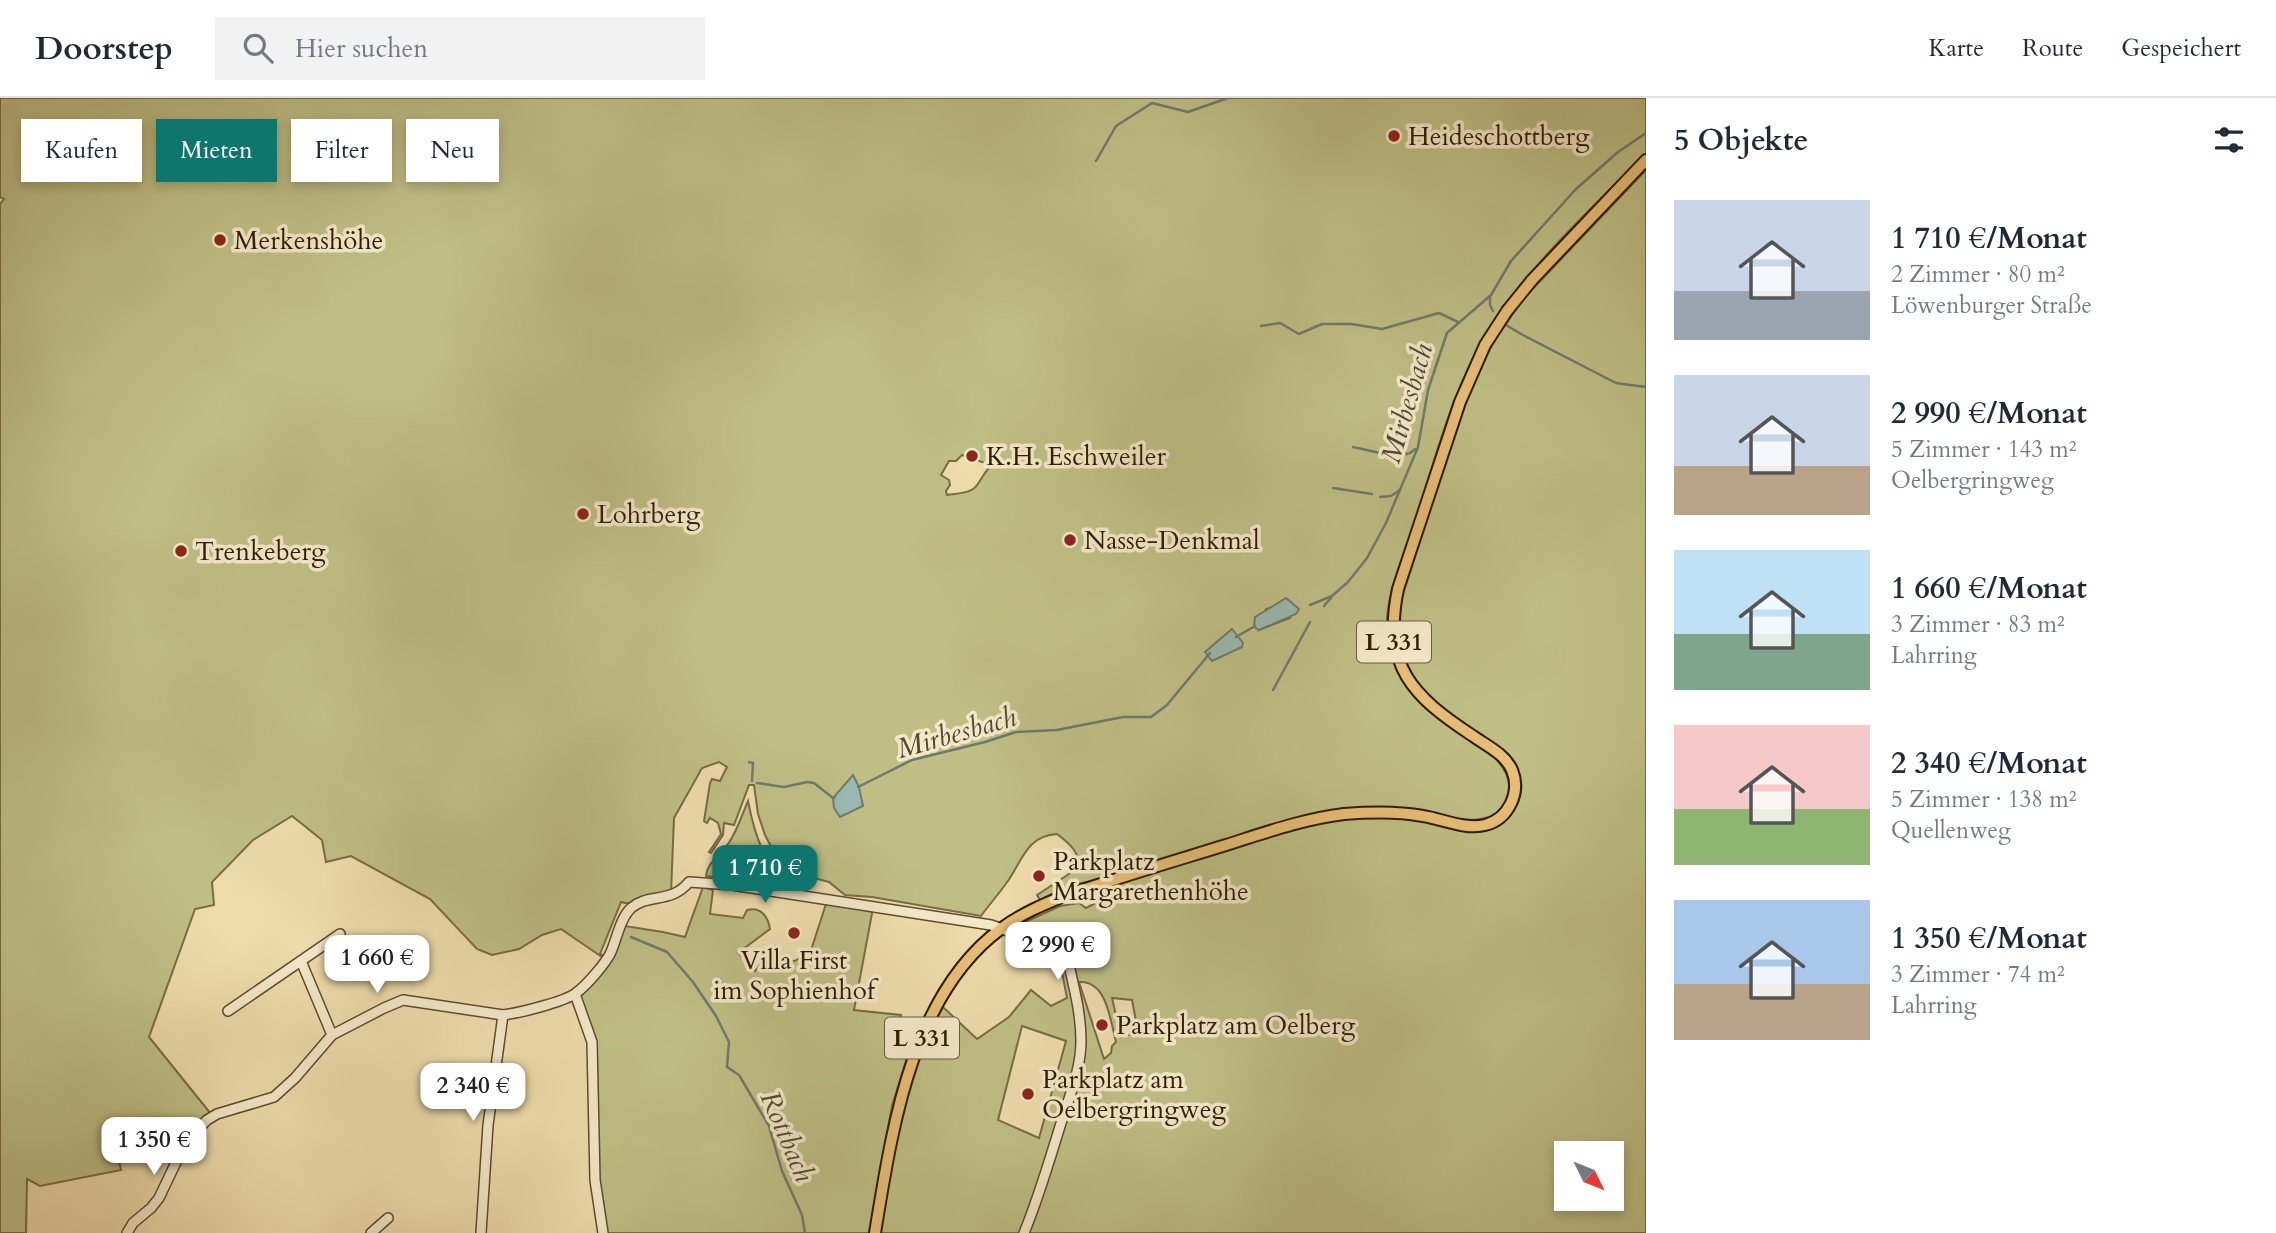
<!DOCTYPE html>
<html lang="de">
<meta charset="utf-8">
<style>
body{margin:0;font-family:Cardo,serif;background:#f2f2f3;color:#1f2937;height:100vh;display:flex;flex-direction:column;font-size:26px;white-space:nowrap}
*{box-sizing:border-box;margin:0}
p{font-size:23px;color:#747a83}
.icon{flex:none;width:38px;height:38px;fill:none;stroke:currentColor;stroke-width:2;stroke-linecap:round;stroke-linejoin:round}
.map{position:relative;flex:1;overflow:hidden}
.details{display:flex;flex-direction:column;background:#fff;width:630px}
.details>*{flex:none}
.top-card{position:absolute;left:21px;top:21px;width:665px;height:63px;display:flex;gap:14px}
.needle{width:46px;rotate:133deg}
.buttons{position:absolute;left:1554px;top:1043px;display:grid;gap:14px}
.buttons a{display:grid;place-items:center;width:70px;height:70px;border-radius:0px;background:#fff;box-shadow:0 4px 10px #0003;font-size:35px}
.price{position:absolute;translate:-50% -60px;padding:0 16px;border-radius:14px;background:#fff;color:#222;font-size:23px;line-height:46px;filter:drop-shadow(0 2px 4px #0008)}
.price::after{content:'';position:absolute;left:50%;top:42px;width:21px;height:16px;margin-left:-10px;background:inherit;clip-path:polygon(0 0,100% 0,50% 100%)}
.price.selected{background:#0f766e;color:#fff}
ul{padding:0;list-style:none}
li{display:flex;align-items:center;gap:21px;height:175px;padding:0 28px}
li span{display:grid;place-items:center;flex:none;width:196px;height:140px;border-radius:0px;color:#555}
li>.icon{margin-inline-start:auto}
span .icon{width:84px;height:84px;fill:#fffc;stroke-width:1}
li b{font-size:30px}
h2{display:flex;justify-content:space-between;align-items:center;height:84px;padding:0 28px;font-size:30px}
.tag{padding:0 24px;border-radius:0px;background:#fff;box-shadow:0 4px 10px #0003;font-size:24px;line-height:63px}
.tag.selected{background:#0f766e;color:#fff}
header{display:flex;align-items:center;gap:42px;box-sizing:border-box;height:98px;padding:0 35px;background:#fff;border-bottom:2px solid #e0e1e3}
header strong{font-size:33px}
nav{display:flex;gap:38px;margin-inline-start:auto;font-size:24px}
.search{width:490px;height:63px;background:#f2f2f3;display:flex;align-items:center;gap:18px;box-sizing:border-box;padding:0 24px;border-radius:0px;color:#747a83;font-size:26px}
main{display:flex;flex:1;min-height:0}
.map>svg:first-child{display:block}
</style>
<header>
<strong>Doorstep</strong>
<div class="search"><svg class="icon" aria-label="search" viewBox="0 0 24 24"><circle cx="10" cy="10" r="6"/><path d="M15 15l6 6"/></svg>Hier suchen</div>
<nav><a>Karte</a><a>Route</a><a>Gespeichert</a></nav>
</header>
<main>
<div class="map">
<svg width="1646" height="1135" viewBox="0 0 1646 1135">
<rect width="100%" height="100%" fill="#eddbab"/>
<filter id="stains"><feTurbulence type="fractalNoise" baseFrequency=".00286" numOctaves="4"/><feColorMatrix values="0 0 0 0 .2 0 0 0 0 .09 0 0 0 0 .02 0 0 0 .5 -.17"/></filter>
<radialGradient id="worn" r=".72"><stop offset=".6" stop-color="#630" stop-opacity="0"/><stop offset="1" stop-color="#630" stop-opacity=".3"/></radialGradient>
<g fill="#bebe85" stroke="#776c44" stroke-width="2" fill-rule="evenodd">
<path d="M0,0h1646v55c-55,56 -116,111 -158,178 -35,57 -52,125 -72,188 -11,33 -32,78 -29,113 2,28 15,54 36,74 25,24 103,51 83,96 -16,34 -76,9 -104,6 -10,-1 -21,0 -31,0l-277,73c-20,2 -36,9 -54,19l-3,-5 41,-27c2,-16 -8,-24 -21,-34 -32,2 -35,29 -52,51 -8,11 -16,20 -24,31l-109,-19 -27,-2 -16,-13 -38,-10 -14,-14 -12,-23 -7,-21 -4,-29h-5l-15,40 -10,-2 -1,12 -12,18 -2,-1 12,-18 -3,-11 -8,-5 -3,5 -3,-2 6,-38 2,-4 8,2 7,-14 -8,-5 -17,6 -28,50 -3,75c-15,4 -35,14 -50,9l-21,52 6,3 -1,2 -44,-30 -19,6 -23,14 -27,6 -15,-6 -47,-50 -79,-43 -25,6 -4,-22 -30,-24 -39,24 -41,42 2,23 -19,4 -46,128 62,77 -22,21 -71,9 -2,2 5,24 -81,16 -13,-7 -1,54h-26v-1029l4,-5 -4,-2zM962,357l23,8 3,6c-5,6 -7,11 -11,16 -6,9 -20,8 -30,10l-1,-4 4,-6 -1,-5 -8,-5 8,-14h7zM1276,508l14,12 -31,12 7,-21z"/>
<path d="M1646,72v1063h-768l23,-124 17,-58 25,-44 34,32 32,-22 22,-27 20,16 16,-8 -7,-36 6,-8 -40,-20 -4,-4 1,-7 37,-17 19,-3 7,5 20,-10 1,-13c43,-12 85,-25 127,-37 42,-13 85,-28 129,-31 19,-1 39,1 58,4 20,3 47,16 67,9 23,-8 38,-31 32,-54 -4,-18 -21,-28 -35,-38 -58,-37 -93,-63 -84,-138l60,-186 15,-38 19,-37 29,-41zM1079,884c28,-2 31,38 37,60l-4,4 -1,7 -7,6zM1112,900l20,2 6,32 -17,5zM1022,928l44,15 -27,97 -41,-18zM1566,1055h46v46h-46z"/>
<path d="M748,703c6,31 16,69 47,83l-1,4 -88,-12c1,-13 12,-19 19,-28 11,-13 16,-31 23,-47z"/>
<path d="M703,789l10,3 -3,24 33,4 4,-8c14,-4 21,7 23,19l-32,24 17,18 20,-25 8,13 12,2 16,-11 15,-46 47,4 -19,102 47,5 -7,32 16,1 -18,58 -23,127h-267l-11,-190 -17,-46 40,-41 11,-30 38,6 22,5z"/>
</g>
<g fill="#9ab9b0" stroke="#707a6b" stroke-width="2">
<path d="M1286,500l13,11 -3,5 -37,16 -5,-3 1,-10z"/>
<path d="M1232,531l11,14 -1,4 -30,14 -7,-9z"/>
<path d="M853,677l6,12 4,19 -23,11 -6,-9 -1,-10z"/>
</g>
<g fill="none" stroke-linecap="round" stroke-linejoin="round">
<g stroke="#707a6b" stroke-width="2.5">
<path d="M1096,63l20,-35 36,-23 36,9 40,-14"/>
<path d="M1490,199v8l3,6"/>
<path d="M1506,227l15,9 95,49 30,4"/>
<path d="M1261,228l19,-3 19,11 23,-10h29l31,5 57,-16 19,9"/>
<path d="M1353,349l36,8"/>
<path d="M1399,358l11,-3 5,-4"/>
<path d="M1333,390l39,6"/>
<path d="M1380,399l11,-1 9,-6"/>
<path d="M1310,507l22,-9 16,-14 19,-24 19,-35 32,-76 10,-57 19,-57 44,-38 20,-34 65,-72 42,-37 28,-19"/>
<path d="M1324,508l7,-8"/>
<path d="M1236,539l19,-11"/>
<path d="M1273,592l37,-68"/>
<path d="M749,664l4,1 -1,18"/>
<path d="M757,685l27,4 23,-5 7,1 19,15 2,-1"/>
<path d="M858,689l54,-27 73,-18 31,-10 41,-2 66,-13h28l16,-12 43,-52"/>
<path d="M631,839l36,15 26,30 23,34 13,26 -2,25 12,8 30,51 13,45 20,44 3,18"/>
</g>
<g stroke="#5f4b2d" stroke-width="12">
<g id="minor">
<path d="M301,863l31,74"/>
<path d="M575,896l17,48 3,138 8,53"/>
<path d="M228,913l112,-77"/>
<path d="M127,1135l6,-10 18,-15 8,-10 20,-42 19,-27 9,-9 10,-6 57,-17 21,-19 37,-43 52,-27 19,-8 100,15c16,-2 61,-13 73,-22 10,-7 30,-30 35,-41 6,-14 9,-33 20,-44 17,-15 40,-4 58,-26l43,3 259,40 25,9 52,27c6,26 13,53 13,80 0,27 -11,54 -19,79 -12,38 -23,77 -38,113"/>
<path d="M371,1135l17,-15"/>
<path d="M481,1135l7,-108 15,-110"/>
</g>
</g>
<g stroke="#301b03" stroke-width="14">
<path id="major" d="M875,1135c17,-103 36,-239 127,-305 19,-14 40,-23 62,-32 53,-18 107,-34 162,-51 38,-12 77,-26 118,-31 26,-2 52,-3 79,2 19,3 43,14 62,9 24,-6 36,-33 27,-55 -7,-16 -25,-24 -39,-34 -61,-40 -91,-70 -75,-147l62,-187 25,-57 22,-34 25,-31 114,-120"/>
</g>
<use href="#minor" stroke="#f3e8c8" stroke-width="9"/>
<use href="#major" stroke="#e6be76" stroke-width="10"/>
</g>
<g fill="#8f2418" stroke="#f3e8c8" stroke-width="2.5">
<circle cx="1394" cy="38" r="7"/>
<circle cx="220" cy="142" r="7"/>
<circle cx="972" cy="358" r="7"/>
<circle cx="583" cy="416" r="7"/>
<circle cx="1070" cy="442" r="7"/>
<circle cx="181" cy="453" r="7"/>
<circle cx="1039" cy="778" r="7"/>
<circle cx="794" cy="835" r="7"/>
<circle cx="1102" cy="927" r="7"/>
<circle cx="1028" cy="996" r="7"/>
</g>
<g text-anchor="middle" stroke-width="7" stroke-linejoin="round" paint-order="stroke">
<g fill="#f3e8c8" stroke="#6a583e" stroke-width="2">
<rect x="1357" y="523.5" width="74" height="41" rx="5"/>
<rect x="885" y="919.5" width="74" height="41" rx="5"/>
</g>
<g font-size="24" font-weight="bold" fill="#301b03">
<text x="1394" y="552">L 331</text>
<text x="922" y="948">L 331</text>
</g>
<g font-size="26" fill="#301b03" stroke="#f3e8c8" text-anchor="start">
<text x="1408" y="47">Heideschottberg</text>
<text x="234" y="151">Merkenshöhe</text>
<text x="986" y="367">K.H. Eschweiler</text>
<text x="597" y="425">Lohrberg</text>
<text x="1084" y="451">Nasse-Denkmal</text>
<text x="195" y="462">Trenkeberg</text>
<text x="1053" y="772">Parkplatz<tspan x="1053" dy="30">Margarethenhöhe</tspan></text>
<text x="794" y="871" text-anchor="middle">Villa First<tspan x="794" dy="30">im Sophienhof</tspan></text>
<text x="1116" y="936">Parkplatz am Oelberg</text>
<text x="1042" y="990">Parkplatz am<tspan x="1042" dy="30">Oelbergringweg</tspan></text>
</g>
<g font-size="28" font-style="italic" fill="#504a37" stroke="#f3e8c8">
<text transform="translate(1406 305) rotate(-74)" y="10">Mirbesbach</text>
<text transform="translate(956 634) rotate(-16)" y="10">Mirbesbach</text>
<text transform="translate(788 1038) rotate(67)" y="10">Rottbach</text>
</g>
</g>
<rect width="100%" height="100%" filter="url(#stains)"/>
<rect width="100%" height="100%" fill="url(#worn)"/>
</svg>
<div class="buttons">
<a><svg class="needle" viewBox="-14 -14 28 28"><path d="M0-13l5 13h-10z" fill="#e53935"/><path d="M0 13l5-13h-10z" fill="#747a83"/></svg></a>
</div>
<b class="price selected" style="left:765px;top:807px">1 710 €</b>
<b class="price" style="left:1058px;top:884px">2 990 €</b>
<b class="price" style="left:377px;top:897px">1 660 €</b>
<b class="price" style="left:473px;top:1025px">2 340 €</b>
<b class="price" style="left:154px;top:1079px">1 350 €</b>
<div class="top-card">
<a class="tag">Kaufen</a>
<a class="tag selected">Mieten</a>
<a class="tag">Filter</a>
<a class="tag">Neu</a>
</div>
</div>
<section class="details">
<h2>5 Objekte<svg class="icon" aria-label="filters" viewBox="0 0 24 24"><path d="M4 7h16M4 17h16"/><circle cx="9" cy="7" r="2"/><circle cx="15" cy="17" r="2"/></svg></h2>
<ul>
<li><span style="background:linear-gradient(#c9d6e8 65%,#9aa5b1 0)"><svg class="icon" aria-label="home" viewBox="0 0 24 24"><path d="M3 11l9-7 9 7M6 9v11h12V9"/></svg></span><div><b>1 710 €/Monat</b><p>2 Zimmer · 80 m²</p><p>Löwenburger Straße</p></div></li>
<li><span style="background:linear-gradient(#c9d6e8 65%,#b9a48a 0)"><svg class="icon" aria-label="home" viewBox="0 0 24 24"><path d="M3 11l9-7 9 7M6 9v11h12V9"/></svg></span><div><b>2 990 €/Monat</b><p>5 Zimmer · 143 m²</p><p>Oelbergringweg</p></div></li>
<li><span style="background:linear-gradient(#bfe0f5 60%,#7fa58c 0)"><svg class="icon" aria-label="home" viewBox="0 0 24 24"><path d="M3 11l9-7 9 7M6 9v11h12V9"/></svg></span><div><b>1 660 €/Monat</b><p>3 Zimmer · 83 m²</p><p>Lahrring</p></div></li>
<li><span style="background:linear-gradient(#f6c9c9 60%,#8fb573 0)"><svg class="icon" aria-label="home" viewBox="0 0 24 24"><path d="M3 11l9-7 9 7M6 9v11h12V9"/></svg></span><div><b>2 340 €/Monat</b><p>5 Zimmer · 138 m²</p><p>Quellenweg</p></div></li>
<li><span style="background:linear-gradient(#a9c7e8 60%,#b9a48a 0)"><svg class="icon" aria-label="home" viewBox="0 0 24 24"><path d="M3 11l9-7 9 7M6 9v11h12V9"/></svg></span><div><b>1 350 €/Monat</b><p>3 Zimmer · 74 m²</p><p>Lahrring</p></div></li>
</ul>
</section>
</main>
